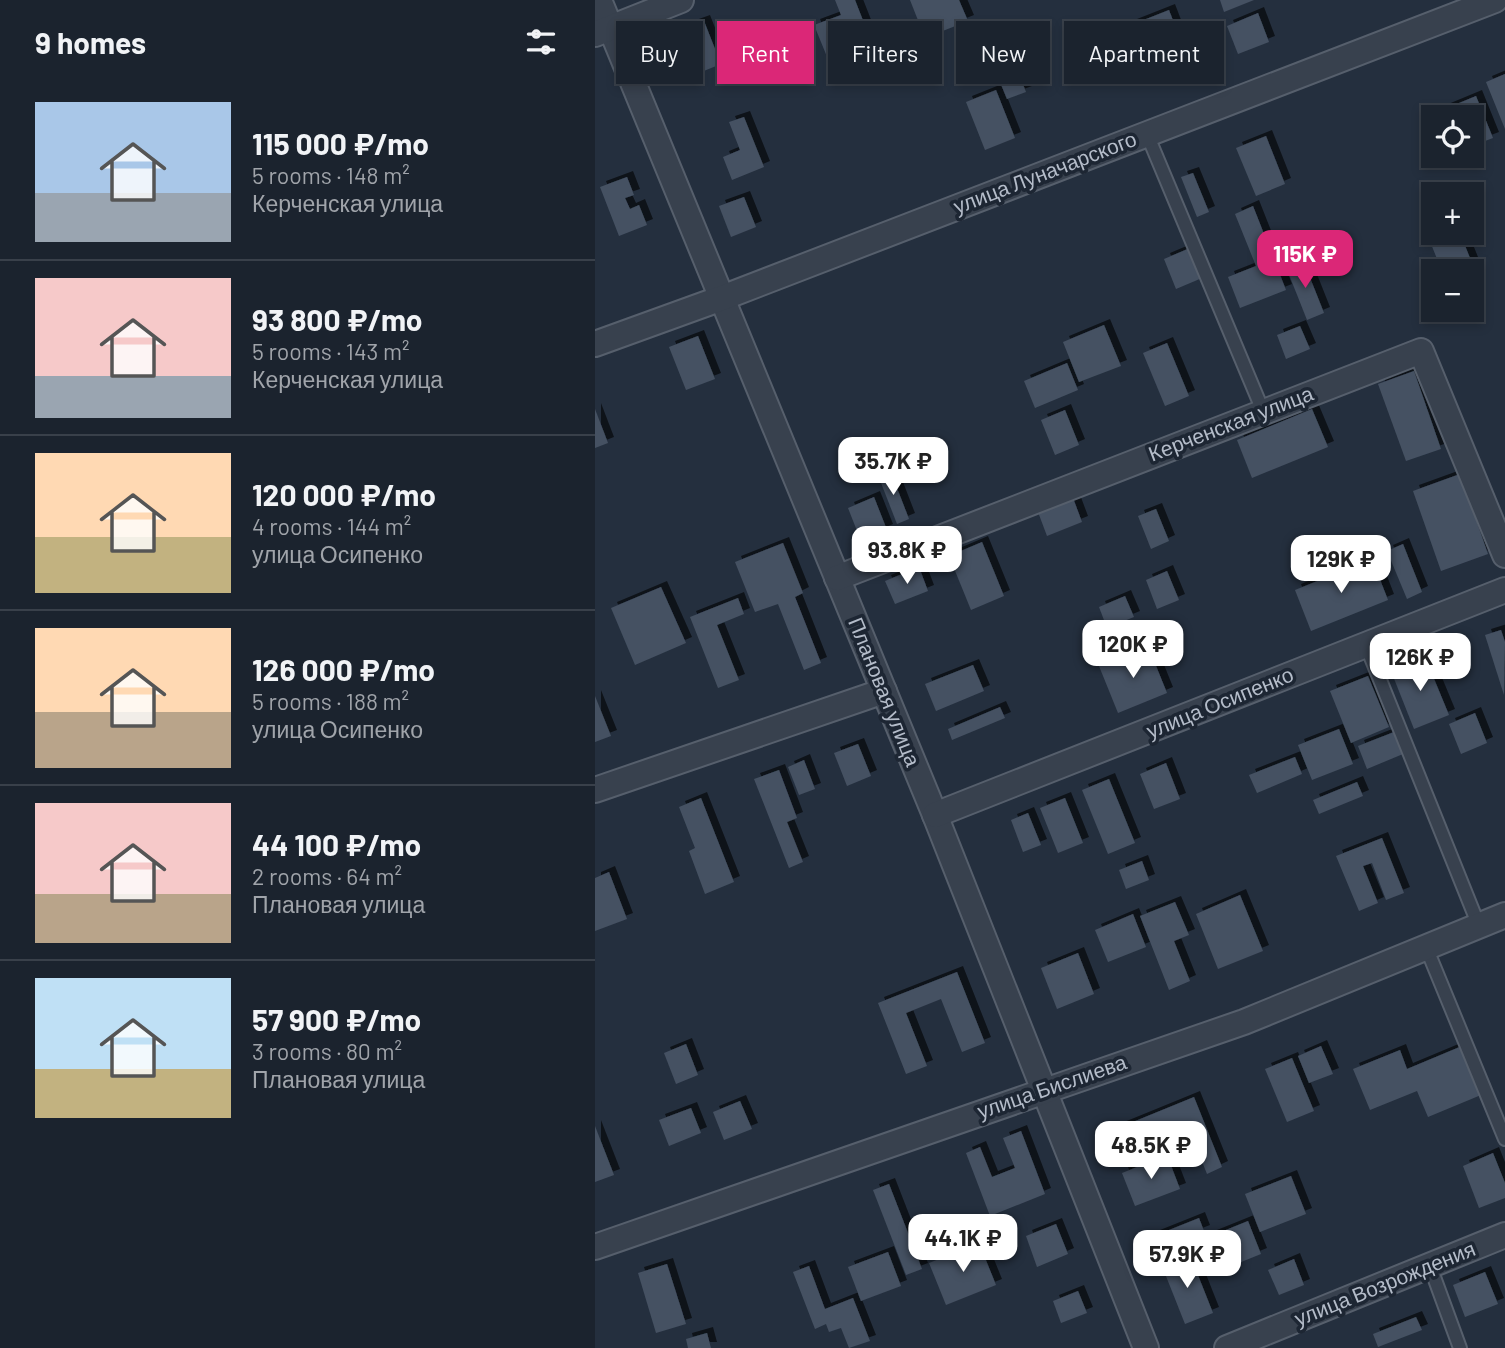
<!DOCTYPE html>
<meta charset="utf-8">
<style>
body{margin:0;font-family:Barlow,sans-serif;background:#282f3a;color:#f1f3f6;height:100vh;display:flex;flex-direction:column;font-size:26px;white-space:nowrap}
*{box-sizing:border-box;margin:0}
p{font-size:23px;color:#a0a4aa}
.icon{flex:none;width:38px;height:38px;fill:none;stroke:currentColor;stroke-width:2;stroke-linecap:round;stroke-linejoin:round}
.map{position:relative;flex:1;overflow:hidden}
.sheet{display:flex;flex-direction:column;background:#1b232e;width:595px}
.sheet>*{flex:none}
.guide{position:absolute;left:21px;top:21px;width:665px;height:63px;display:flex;gap:14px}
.controls{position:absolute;left:826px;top:105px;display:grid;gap:14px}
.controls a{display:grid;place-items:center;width:63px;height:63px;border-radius:0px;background:#1b232e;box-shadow:0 4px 10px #0003,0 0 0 2px #39404a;font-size:35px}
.price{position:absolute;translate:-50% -60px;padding:0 16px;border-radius:14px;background:#fff;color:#222;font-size:23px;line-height:46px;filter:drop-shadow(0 2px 4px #0008)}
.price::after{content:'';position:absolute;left:50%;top:42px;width:21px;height:16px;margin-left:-10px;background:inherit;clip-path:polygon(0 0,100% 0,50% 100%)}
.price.current{background:#db2777;color:#fff}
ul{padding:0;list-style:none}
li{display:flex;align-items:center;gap:21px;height:175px;padding:0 35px}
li+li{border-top:2px solid #39404a}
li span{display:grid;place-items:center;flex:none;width:196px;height:140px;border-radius:0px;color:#555}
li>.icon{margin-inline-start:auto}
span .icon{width:84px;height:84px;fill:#fffc;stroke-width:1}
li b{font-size:30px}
h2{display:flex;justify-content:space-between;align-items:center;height:84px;padding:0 35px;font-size:30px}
.pill{padding:0 24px;border-radius:0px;background:#1b232e;box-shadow:0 4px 10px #0003,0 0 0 2px #39404a;font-size:24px;line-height:63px}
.pill.current{background:#db2777;color:#fff}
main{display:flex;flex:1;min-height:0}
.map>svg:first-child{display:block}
</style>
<main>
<section class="sheet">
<h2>9 homes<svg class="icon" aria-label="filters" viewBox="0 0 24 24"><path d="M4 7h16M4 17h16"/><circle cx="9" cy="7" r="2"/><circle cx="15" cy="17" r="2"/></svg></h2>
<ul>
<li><span style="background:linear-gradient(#a9c7e8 65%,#9aa5b1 0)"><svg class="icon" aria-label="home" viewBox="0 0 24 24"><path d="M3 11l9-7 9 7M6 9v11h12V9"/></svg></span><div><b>115 000 ₽/mo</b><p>5 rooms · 148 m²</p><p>Керченская улица</p></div></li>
<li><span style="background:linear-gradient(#f6c9c9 70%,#9aa5b1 0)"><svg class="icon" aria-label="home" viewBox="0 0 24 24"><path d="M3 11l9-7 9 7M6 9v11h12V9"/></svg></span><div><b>93 800 ₽/mo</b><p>5 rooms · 143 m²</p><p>Керченская улица</p></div></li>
<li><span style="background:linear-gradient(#ffd9b3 60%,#c2b280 0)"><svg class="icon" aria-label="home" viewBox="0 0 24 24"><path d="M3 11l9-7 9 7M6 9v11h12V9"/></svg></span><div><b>120 000 ₽/mo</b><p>4 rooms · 144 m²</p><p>улица Осипенко</p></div></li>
<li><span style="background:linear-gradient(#ffd9b3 60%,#b9a48a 0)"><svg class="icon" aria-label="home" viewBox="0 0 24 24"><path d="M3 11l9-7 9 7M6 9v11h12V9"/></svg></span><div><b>126 000 ₽/mo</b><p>5 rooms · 188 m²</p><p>улица Осипенко</p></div></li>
<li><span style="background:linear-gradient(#f6c9c9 65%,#b9a48a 0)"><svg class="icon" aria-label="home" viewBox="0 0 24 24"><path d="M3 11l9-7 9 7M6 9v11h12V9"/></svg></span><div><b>44 100 ₽/mo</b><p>2 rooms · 64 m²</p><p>Плановая улица</p></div></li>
<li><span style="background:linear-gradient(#bfe0f5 65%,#c2b280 0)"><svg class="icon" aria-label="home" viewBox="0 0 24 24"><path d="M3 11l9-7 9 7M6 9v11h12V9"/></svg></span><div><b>57 900 ₽/mo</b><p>3 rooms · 80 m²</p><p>Плановая улица</p></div></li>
</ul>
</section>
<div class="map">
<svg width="910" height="1348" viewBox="0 0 910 1348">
<defs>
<filter id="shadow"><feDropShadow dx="6" dy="-6" stdDeviation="0" flood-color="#0009"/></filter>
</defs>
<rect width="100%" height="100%" fill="#242f3e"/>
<g fill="#455162" filter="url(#shadow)">
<path d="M240,0h20l18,46 -43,18 -16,-39 27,-10z"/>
<path d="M315,0h49l9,21 -43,17z"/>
<path d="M625,0h34l-30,12z"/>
<path d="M574,10l21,55 -37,15 -22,-55z"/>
<path d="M663,13l11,29 -31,12 -11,-28z"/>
<path d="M109,21l17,43 -54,22 -19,-48 24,-9 9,23 17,-7 -8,-19z"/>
<path d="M413,46l18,46 -19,7 -19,-46z"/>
<path d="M910,74v55l-19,-47z"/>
<path d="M401,90l19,48 -30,12 -19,-48z"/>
<path d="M881,96l17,42 -21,8v-29h-35l-2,-4z"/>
<path d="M149,117l20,50 -32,13 -9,-23 17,-7 -11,-28z"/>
<path d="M671,136l19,48 -29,12 -20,-48z"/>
<path d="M598,173l16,39 -12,5 -16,-40z"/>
<path d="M32,177l7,18 -9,3 5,11 9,-4 8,20 -28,11 -19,-49z"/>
<path d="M149,197l12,30 -25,10 -12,-31z"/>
<path d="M658,206l33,84 -46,18 -12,-31 28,-11 -21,-52z"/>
<path d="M865,233l16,40 -4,2v-4h-30l-11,-27z"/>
<path d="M595,248l12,30 -26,11 -12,-30z"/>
<path d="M708,260l21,53 -17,7 -21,-53z"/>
<path d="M509,325l17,41 -42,16 -16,-40z"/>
<path d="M705,326l10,23 -24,10 -9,-24z"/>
<path d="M103,336l17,43 -29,11 -17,-43z"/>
<path d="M572,343l22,53 -24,10 -22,-53z"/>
<path d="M472,363l11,27 -43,18 -11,-27z"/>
<path d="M819,371l27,78 -35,12 -28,-77z"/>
<path d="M0,409l13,34 -13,5z"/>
<path d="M717,409l16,38 -76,31 -15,-38z"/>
<path d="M470,410l14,35 -24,10 -14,-35z"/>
<path d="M295,470l19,49 -12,5 -19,-49z"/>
<path d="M865,474l28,80 -47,17 -28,-80z"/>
<path d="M279,497l13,33 -26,11 -13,-33z"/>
<path d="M478,498l9,24 -35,14 -9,-24z"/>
<path d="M561,509l13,32 -18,8 -13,-33z"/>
<path d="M387,542l22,54 -33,14 -22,-54z"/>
<path d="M188,543l20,50 -8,4 26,66 -17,7 -26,-66 -23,8 -20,-50z"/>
<path d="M808,544l19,48 -15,7 -20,-48z"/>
<path d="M777,559l16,41 -77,31 -16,-41z"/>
<path d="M324,567l9,24 -33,13 -10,-23z"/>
<path d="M572,571l12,29 -22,9 -11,-29z"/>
<path d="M66,587l25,56 -51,22 -24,-57z"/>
<path d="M530,596l9,21 -27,11 -8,-21z"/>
<path d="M143,598l6,16 -27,11 22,55 -21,8 -28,-71z"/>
<path d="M906,630l4,12 -1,53 -19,-60z"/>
<path d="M553,646l19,47 -49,20 -19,-47z"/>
<path d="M830,657l24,58 -35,14 -23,-58z"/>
<path d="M378,665l11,26 -48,20 -11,-27z"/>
<path d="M773,676l21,51 -38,16 -21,-52z"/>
<path d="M0,696l16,40 -16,6z"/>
<path d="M405,707l5,11 -53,22 -4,-11z"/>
<path d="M880,713l12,30 -26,11 -12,-30z"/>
<path d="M744,729l14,35 -41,16 -14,-35z"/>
<path d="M799,732l9,22 -36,15 -9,-23z"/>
<path d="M263,744l13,32 -24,10 -13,-33z"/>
<path d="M700,757l7,17 -45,19 -8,-18z"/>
<path d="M209,760l11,29 -16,6 -11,-28z"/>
<path d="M571,763l14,36 -26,10 -14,-35z"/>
<path d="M184,770l18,48 -10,4 16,40 -14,6 -35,-89z"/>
<path d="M514,779l26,64 -27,11 -26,-64z"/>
<path d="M762,782l6,14 -44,18 -6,-14z"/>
<path d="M106,798l33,84 -29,12 -16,-43 6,-3 -16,-41z"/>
<path d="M470,798l18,45 -25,10 -18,-45z"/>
<path d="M433,813l13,32 -18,7 -12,-32z"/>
<path d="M787,838l22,55 -18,7 -14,-37 -9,3 15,37 -19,8 -23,-55z"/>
<path d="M547,861l7,19 -23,9 -7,-19z"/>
<path d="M14,872l18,47 -32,12v-53z"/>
<path d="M645,895l23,56 -45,18 -22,-55z"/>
<path d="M580,902l14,33 -15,6 16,40 -21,9 -29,-74z"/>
<path d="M538,914l13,33 -38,15 -13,-32z"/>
<path d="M483,953l16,41 -37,15 -16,-41z"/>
<path d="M362,972l28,71 -23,9 -21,-53 -35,14 21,53 -21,8 -28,-71z"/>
<path d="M91,1044l12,31 -22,9 -12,-31z"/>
<path d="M726,1046l12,28 -24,9 -11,-27z"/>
<path d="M867,1046l19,49 -53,22 -11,-26 -47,19 -17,-41 47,-19 7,19z"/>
<path d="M697,1058l22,53 -27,11 -22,-53z"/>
<path d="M599,1097l28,70 -15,7 -14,-35 -24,10 -7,-16 -48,20 -8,-20z"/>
<path d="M145,1101l12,28 -28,11 -11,-28z"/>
<path d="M96,1108l10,25 -32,13 -10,-26z"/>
<path d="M0,1126l19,49 -19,7z"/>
<path d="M426,1131l24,63 -55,22 -24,-63 14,-6 12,30 23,-9 -12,-30z"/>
<path d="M898,1153l12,30v15l-26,10 -16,-42z"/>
<path d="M572,1155l13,34 -45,17 -13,-33z"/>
<path d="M696,1176l15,38 -46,18 -15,-38z"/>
<path d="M294,1184l33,85 -16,6 -33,-85z"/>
<path d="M604,1218l5,13 -51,20 -4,-13z"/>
<path d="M653,1221l13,33 -42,17 -13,-33z"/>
<path d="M461,1224l12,30 -31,13 -11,-31z"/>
<path d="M384,1243l17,42 -50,20 -17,-42z"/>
<path d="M293,1252l13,34 -40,15 -13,-34z"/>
<path d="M595,1255l23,58 -28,11 -23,-58z"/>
<path d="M699,1259l10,26 -25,10 -11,-25z"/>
<path d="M72,1264l19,60 -30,9 -18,-60z"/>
<path d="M214,1266l16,43 28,-11 17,43 -21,7 -8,-20 -12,4 -3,-8 -11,5 -22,-57z"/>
<path d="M890,1272l13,32 -33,13 -12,-32z"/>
<path d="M483,1291l9,22 -26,10 -8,-22z"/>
<path d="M821,1317l6,13 -44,17 -5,-13z"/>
<path d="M112,1333l4,15h-23l-2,-9z"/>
</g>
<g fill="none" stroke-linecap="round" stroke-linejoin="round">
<g stroke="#565f6c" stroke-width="16">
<g id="service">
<path d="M552,134l116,277"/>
<path d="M771,645l113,281"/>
<path d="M831,947l79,192"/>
<path d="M835,1266l30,82"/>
</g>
</g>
<g stroke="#565f6c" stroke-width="28">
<g id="minor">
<path d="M4,0l336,815 211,533"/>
<path d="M0,34l86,-34"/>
<path d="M0,344l127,-46 773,-298"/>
<path d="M242,578l584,-227 84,204"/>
<path d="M0,790l289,-99"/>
<path d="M340,815l570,-225"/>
<path d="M0,1247l649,-225 261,-107"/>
<path d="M632,1348l278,-113"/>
</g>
</g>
<use href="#service" stroke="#38414e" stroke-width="12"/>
<use href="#minor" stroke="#38414e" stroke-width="24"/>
</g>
<g text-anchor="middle" stroke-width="7" stroke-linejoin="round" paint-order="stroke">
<g font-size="21" fill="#b4bcc9" stroke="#1d2633">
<text transform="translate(450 173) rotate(-21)" y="7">улица Луначарского</text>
<text transform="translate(636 424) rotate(-21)" y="7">Керченская улица</text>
<text transform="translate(289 692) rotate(68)" y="7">Плановая улица</text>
<text transform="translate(625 703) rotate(-22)" y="7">улица Осипенко</text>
<text transform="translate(457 1087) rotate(-19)" y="7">улица Бислиева</text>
<text transform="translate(790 1284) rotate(-22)" y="7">улица Возрождения</text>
</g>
</g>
</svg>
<div class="controls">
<a><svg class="icon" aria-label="locate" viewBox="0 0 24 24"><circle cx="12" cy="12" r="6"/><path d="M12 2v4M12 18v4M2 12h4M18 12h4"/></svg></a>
<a>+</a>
<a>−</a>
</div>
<b class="price current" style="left:710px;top:290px">115K ₽</b>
<b class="price" style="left:298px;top:497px">35.7K ₽</b>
<b class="price" style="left:312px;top:586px">93.8K ₽</b>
<b class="price" style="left:746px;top:595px">129K ₽</b>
<b class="price" style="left:538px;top:680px">120K ₽</b>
<b class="price" style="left:825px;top:693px">126K ₽</b>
<b class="price" style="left:556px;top:1181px">48.5K ₽</b>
<b class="price" style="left:368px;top:1274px">44.1K ₽</b>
<b class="price" style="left:592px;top:1290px">57.9K ₽</b>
<div class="guide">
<a class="pill">Buy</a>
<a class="pill current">Rent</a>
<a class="pill">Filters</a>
<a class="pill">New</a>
<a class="pill">Apartment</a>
</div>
</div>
</main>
